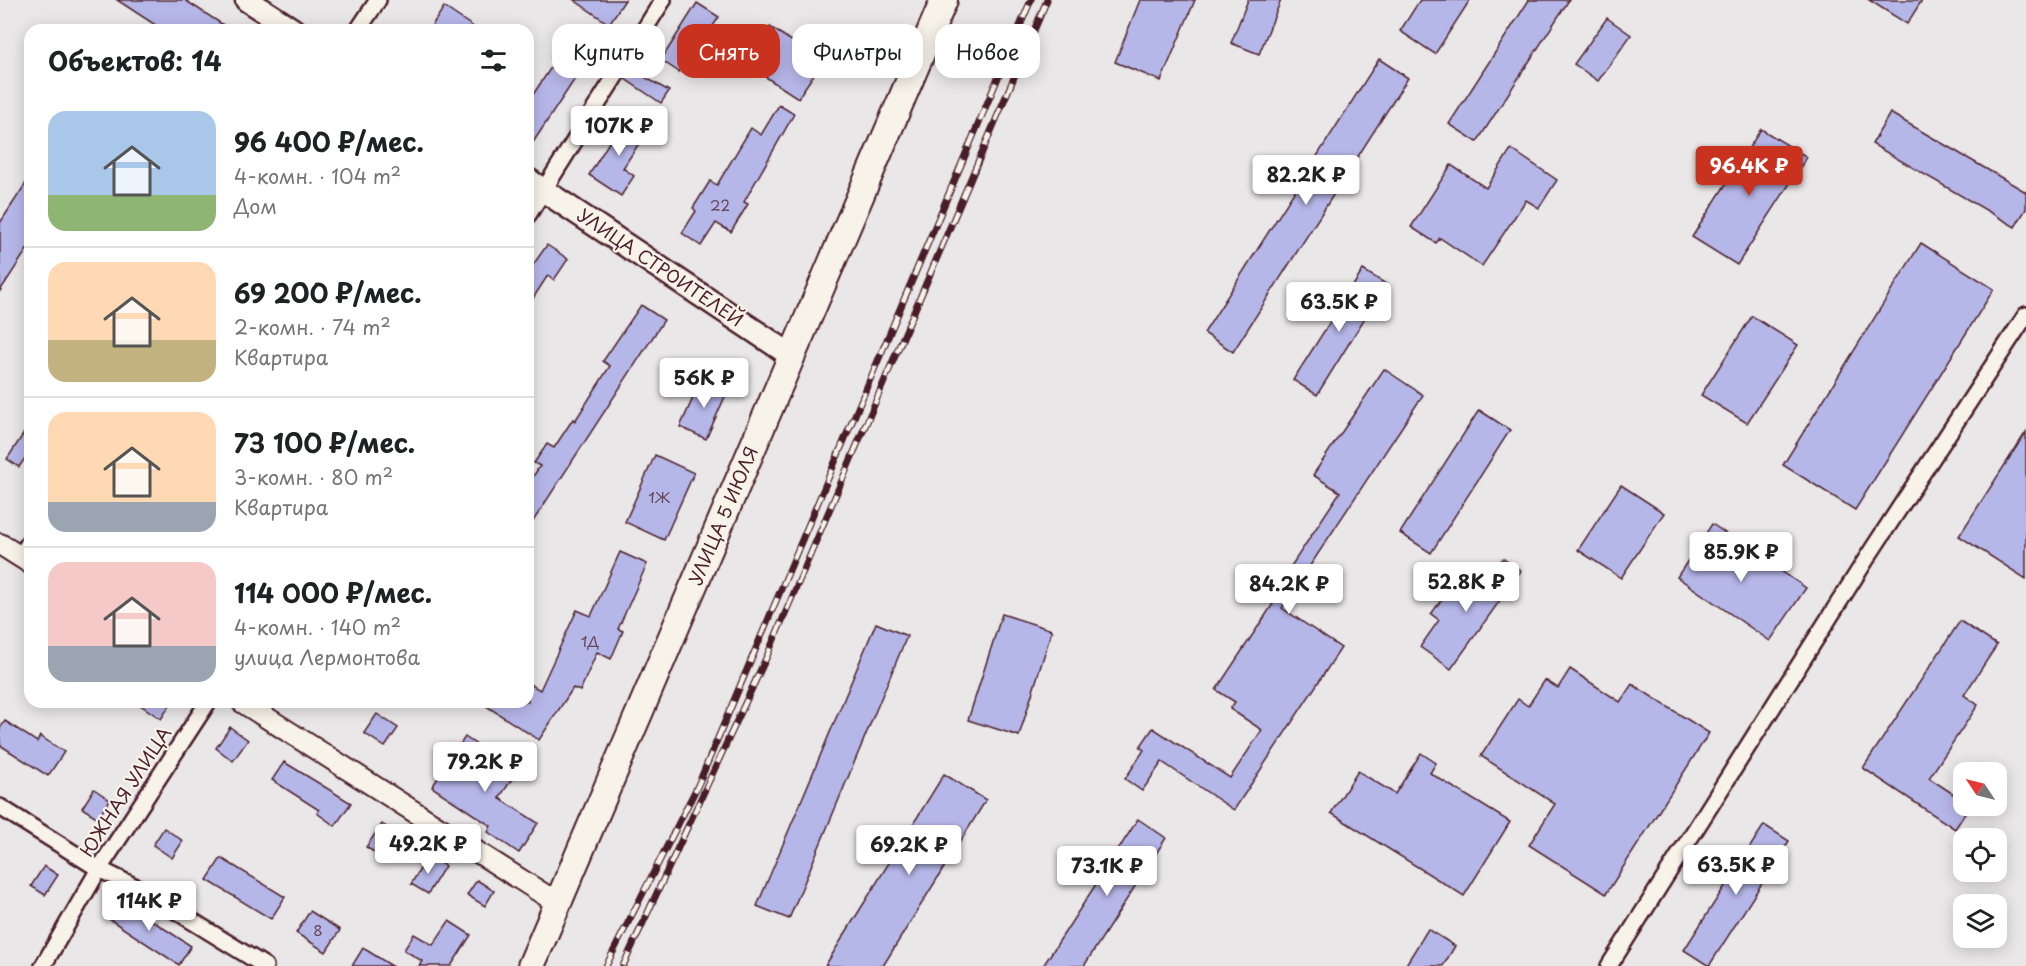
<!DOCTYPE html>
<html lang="ru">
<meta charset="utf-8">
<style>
body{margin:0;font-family:"Playpen Sans",sans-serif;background:#f2f2f2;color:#202124;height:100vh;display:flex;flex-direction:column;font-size:22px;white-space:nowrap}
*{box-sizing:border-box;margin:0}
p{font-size:20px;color:#757577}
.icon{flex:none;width:33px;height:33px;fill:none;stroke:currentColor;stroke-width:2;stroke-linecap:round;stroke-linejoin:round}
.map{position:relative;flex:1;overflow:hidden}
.panel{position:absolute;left:24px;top:24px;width:510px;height:684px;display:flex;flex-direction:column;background:#fff;border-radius:18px;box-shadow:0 3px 15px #0003}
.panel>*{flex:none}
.hud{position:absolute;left:552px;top:24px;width:570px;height:54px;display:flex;gap:12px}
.needle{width:39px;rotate:305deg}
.fabs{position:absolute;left:1953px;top:762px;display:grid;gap:12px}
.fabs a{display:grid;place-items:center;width:54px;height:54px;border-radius:12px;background:#fff;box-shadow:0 3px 15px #0003;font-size:30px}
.price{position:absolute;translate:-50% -51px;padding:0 14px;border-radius:6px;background:#fff;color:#222;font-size:20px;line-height:39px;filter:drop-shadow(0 2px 3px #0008)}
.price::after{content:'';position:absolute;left:50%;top:36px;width:18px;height:14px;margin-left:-9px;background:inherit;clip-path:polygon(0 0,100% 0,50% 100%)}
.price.current{background:#c8321e;color:#fff}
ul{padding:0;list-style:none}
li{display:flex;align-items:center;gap:18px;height:150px;padding:0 24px}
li+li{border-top:2px solid #e0e0e0}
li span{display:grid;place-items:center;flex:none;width:168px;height:120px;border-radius:18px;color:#555}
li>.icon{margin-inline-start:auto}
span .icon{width:72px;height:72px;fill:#fffc;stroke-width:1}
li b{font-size:26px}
h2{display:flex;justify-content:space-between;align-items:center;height:72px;padding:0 24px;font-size:26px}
.pill{padding:0 21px;border-radius:18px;background:#fff;box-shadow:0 3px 15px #0003;font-size:21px;line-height:54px}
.pill.current{background:#c8321e;color:#fff}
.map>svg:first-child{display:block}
</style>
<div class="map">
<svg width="2026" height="966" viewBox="0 0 2026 966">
<rect width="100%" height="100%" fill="#eae7e8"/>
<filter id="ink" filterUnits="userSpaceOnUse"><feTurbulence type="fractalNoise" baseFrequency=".0167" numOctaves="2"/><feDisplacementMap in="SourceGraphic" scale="12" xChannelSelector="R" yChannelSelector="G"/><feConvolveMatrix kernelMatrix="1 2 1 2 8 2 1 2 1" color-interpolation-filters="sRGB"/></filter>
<g filter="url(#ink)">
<g fill="#b6b7e9" stroke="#4a1f2b" stroke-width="1.5">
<path d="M117,0h68l46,30h-68z"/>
<path d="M574,0h51l-16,24z"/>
<path d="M1140,0h55l-34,81 -46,-19z"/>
<path d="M1248,0h33l-22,54 -28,-11z"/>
<path d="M1420,0h50l-35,54 -35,-23z"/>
<path d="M1529,0h40l-92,142 -28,-18z"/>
<path d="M1869,0h53l-15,24z"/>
<path d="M697,3l22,14 -10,15 -4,-2 -26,42 -18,-12z"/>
<path d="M444,7l34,23h-49z"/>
<path d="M1607,18l24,17 -33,46 -24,-17z"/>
<path d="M770,27l53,34 -25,37 -34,-22 15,-23 -18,-12z"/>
<path d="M568,29l28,18 -68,103v-48l28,-42 -5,-3z"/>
<path d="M1379,59l29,19 -175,274 -29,-19z"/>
<path d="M631,69l38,22 -8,12 -36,-24z"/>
<path d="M779,105l15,9 -50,88 4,2 -17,28 -15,-9 -15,23 -19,-13 14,-22 -3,-3 17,-27 7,4 34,-57 10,7z"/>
<path d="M1890,113l136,79v17l-11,18 -143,-83z"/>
<path d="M625,116l22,15 -24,37 11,8 -13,20 -32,-21z"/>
<path d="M1761,129l46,28 -70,108 -45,-28z"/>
<path d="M1511,149l46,31 -18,28 -13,-8 -44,66 -42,-28 -4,5 -25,-16 40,-62 35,23z"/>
<path d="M30,177v68l-30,46v-68z"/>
<path d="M1921,243l73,46 -139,221 -72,-45z"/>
<path d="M547,245l21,14 -14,21 -6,-5 -20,31v-34z"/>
<path d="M1363,270l23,14 -69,111 -24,-15z"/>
<path d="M641,305l23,15 -136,209v-45l12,-18 -6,-3 13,-19 7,4 19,-29 2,2 35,-55 -7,-5z"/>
<path d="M1752,316l46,29 -51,78 -46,-28z"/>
<path d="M1384,369l39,26 -141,213 59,40 -107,162 -72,-48 -20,29 -17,-12 19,-29 -4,-3 13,-19 77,50 32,-48 -32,-21 5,-7 -19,-12 57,-86 -5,-3 72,-109 -27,-17z"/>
<path d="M702,378l26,12 -22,49 -26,-12z"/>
<path d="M1479,410l31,20 -79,123 -31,-20z"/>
<path d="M30,424v27l-11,16 -12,-8z"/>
<path d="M2026,432v147l-67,-43z"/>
<path d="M655,455l39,18 -30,67 -39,-18z"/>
<path d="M1621,485l43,28 -43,65 -43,-28z"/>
<path d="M1712,524l94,64 -36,53 -93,-64z"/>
<path d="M620,552l27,12 -29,65 5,2 -12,28 -14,-7 -17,39 -7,-3 -34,52 -59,-38h48v-19l12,7 37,-80 14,6z"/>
<path d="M1503,558l18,13 -70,98 -31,-22 19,-27 -8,-6 29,-40 21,15z"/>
<path d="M1002,614l50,16 -33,106 -51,-16z"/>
<path d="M1960,621l37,24 -33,50 14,10 -49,73 35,23v5h6l-15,23 -92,-61z"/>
<path d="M876,623l31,13 -118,283 -32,-13z"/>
<path d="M1570,669l50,33 12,-18 77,49 -103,161 -77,-49 26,-41 -74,-48 37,-57 10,7 17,-26 13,8z"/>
<path d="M136,702h36l-11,17z"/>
<path d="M377,714l21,14 -13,19 -21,-14z"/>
<path d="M5,721l32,21 3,-6 24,16 -16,24 -48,-31v-17z"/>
<path d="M230,727l18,13 -15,21 -17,-13z"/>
<path d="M465,737l52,35 -18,26 39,25 -19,30 -31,-21 3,-6 -59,-39z"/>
<path d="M1421,753l15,10 -6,10 80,49 -46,74 -133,-83 27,-42 37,23z"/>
<path d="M284,762l67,41 -16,23 -18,-13 2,-3 -47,-30z"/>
<path d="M944,774l42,26 -103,166h-58z"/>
<path d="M94,789l16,11 -12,18 -16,-10z"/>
<path d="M1138,819l28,19 -82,128h-41z"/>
<path d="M382,824l16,11 -15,23 -17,-11z"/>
<path d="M1764,825l25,16 -80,125 -25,-16z"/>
<path d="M164,828l19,13 -11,17 -19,-13z"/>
<path d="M428,856l17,10 -17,28 -17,-10z"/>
<path d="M221,858l64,39 -14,22 -64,-39z"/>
<path d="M44,866l14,9 -13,20 -14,-9z"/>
<path d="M477,880l17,11 -9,15 -18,-11z"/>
<path d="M119,899l72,47 -12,19 -73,-48z"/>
<path d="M310,911l30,19 -14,22 -30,-19z"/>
<path d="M449,921l22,14 -20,31h-32l3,-5 -18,-11 10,-16 19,11z"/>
<path d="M1428,929l27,17 -12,20h-38z"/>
<path d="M363,948l29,18h-40z"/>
</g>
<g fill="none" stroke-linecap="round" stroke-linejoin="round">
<g stroke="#4a1f2b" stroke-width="20">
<g id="minor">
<path d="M358,30l20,-30"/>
<path d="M528,215l135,-215"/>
<path d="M20,557l10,-16"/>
<path d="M0,807l99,62 43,21 123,76"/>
<path d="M43,966l56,-97 109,-167"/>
<path d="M1609,966l263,-416 154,-235"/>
</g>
</g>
<g stroke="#4a1f2b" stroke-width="24">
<g id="tertiary">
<path d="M0,544l30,19"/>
<path d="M242,702l317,202"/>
</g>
</g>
<g stroke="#4a1f2b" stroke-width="27">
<g id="secondary">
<path d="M247,0l46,30"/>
<path d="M528,180l264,176"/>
</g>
</g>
<g stroke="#4a1f2b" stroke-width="30">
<path id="trunk" d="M531,966l413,-966"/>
</g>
<use href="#minor" stroke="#f7f3e8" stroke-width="15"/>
<use href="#tertiary" stroke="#f7f3e8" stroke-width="20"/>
<use href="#secondary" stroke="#f7f3e8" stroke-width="22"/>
<use href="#trunk" stroke="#f7f3e8" stroke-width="26"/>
<g stroke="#4a1f2b" stroke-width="7">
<g id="rail">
<path d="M606,966l92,-181 333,-785"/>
<path d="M623,966l144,-310 280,-656"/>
</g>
</g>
<use href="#rail" stroke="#f7f3e8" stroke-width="4.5" stroke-dasharray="14" stroke-linecap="butt"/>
</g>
</g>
<g text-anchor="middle" stroke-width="4.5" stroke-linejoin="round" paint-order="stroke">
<g font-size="15" fill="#65455a">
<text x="720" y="211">22</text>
<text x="659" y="503">1Ж</text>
<text x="590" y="647">1Д</text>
<text x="318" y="936">8</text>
</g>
<g font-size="18" fill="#4a1f2b" stroke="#f7f3e8">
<text transform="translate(660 268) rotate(34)" y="6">УЛИЦА СТРОИТЕЛЕЙ</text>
<text transform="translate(724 516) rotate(-67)" y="6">УЛИЦА 5 ИЮЛЯ</text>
<text transform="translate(126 792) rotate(-57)" y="6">ЮЖНАЯ УЛИЦА</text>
</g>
</g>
</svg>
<div class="fabs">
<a><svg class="needle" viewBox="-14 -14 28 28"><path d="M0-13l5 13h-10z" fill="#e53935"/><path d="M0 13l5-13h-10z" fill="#757577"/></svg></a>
<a><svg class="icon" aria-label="locate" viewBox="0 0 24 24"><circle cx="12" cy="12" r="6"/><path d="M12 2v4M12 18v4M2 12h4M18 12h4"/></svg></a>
<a><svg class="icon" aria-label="layers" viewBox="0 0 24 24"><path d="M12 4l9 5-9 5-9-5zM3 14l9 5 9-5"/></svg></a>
</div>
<b class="price" style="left:619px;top:157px">107K ₽</b>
<b class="price current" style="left:1749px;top:197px">96.4K ₽</b>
<b class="price" style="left:1306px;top:206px">82.2K ₽</b>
<b class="price" style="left:1339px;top:333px">63.5K ₽</b>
<b class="price" style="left:704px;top:409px">56K ₽</b>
<b class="price" style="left:1741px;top:583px">85.9K ₽</b>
<b class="price" style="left:1466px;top:613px">52.8K ₽</b>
<b class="price" style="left:1289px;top:615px">84.2K ₽</b>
<b class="price" style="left:485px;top:793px">79.2K ₽</b>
<b class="price" style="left:428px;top:875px">49.2K ₽</b>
<b class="price" style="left:909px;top:876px">69.2K ₽</b>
<b class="price" style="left:1736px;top:896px">63.5K ₽</b>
<b class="price" style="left:1107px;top:897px">73.1K ₽</b>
<b class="price" style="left:149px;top:932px">114K ₽</b>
<div class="hud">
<a class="pill">Купить</a>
<a class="pill current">Снять</a>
<a class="pill">Фильтры</a>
<a class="pill">Новое</a>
</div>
<section class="panel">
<h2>Объектов: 14<svg class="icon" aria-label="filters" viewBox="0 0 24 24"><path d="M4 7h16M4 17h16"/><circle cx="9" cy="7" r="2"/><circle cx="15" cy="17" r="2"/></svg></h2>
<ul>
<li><span style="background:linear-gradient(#a9c7e8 70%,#8fb573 0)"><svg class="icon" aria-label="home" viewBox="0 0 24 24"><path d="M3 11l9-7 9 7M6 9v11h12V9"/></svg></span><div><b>96 400 ₽/мес.</b><p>4-комн. · 104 m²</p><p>Дом</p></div></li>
<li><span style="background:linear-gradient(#ffd9b3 65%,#c2b280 0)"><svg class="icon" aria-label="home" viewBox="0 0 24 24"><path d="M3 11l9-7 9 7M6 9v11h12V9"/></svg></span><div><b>69 200 ₽/мес.</b><p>2-комн. · 74 m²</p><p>Квартира</p></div></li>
<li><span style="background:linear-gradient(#ffd9b3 75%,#9aa5b1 0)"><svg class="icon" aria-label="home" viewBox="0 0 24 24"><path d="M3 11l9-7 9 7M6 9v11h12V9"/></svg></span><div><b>73 100 ₽/мес.</b><p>3-комн. · 80 m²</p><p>Квартира</p></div></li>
<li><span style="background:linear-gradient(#f6c9c9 70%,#9aa5b1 0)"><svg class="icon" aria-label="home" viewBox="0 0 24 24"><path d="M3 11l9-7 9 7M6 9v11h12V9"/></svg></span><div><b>114 000 ₽/мес.</b><p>4-комн. · 140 m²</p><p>улица Лермонтова</p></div></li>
</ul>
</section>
</div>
